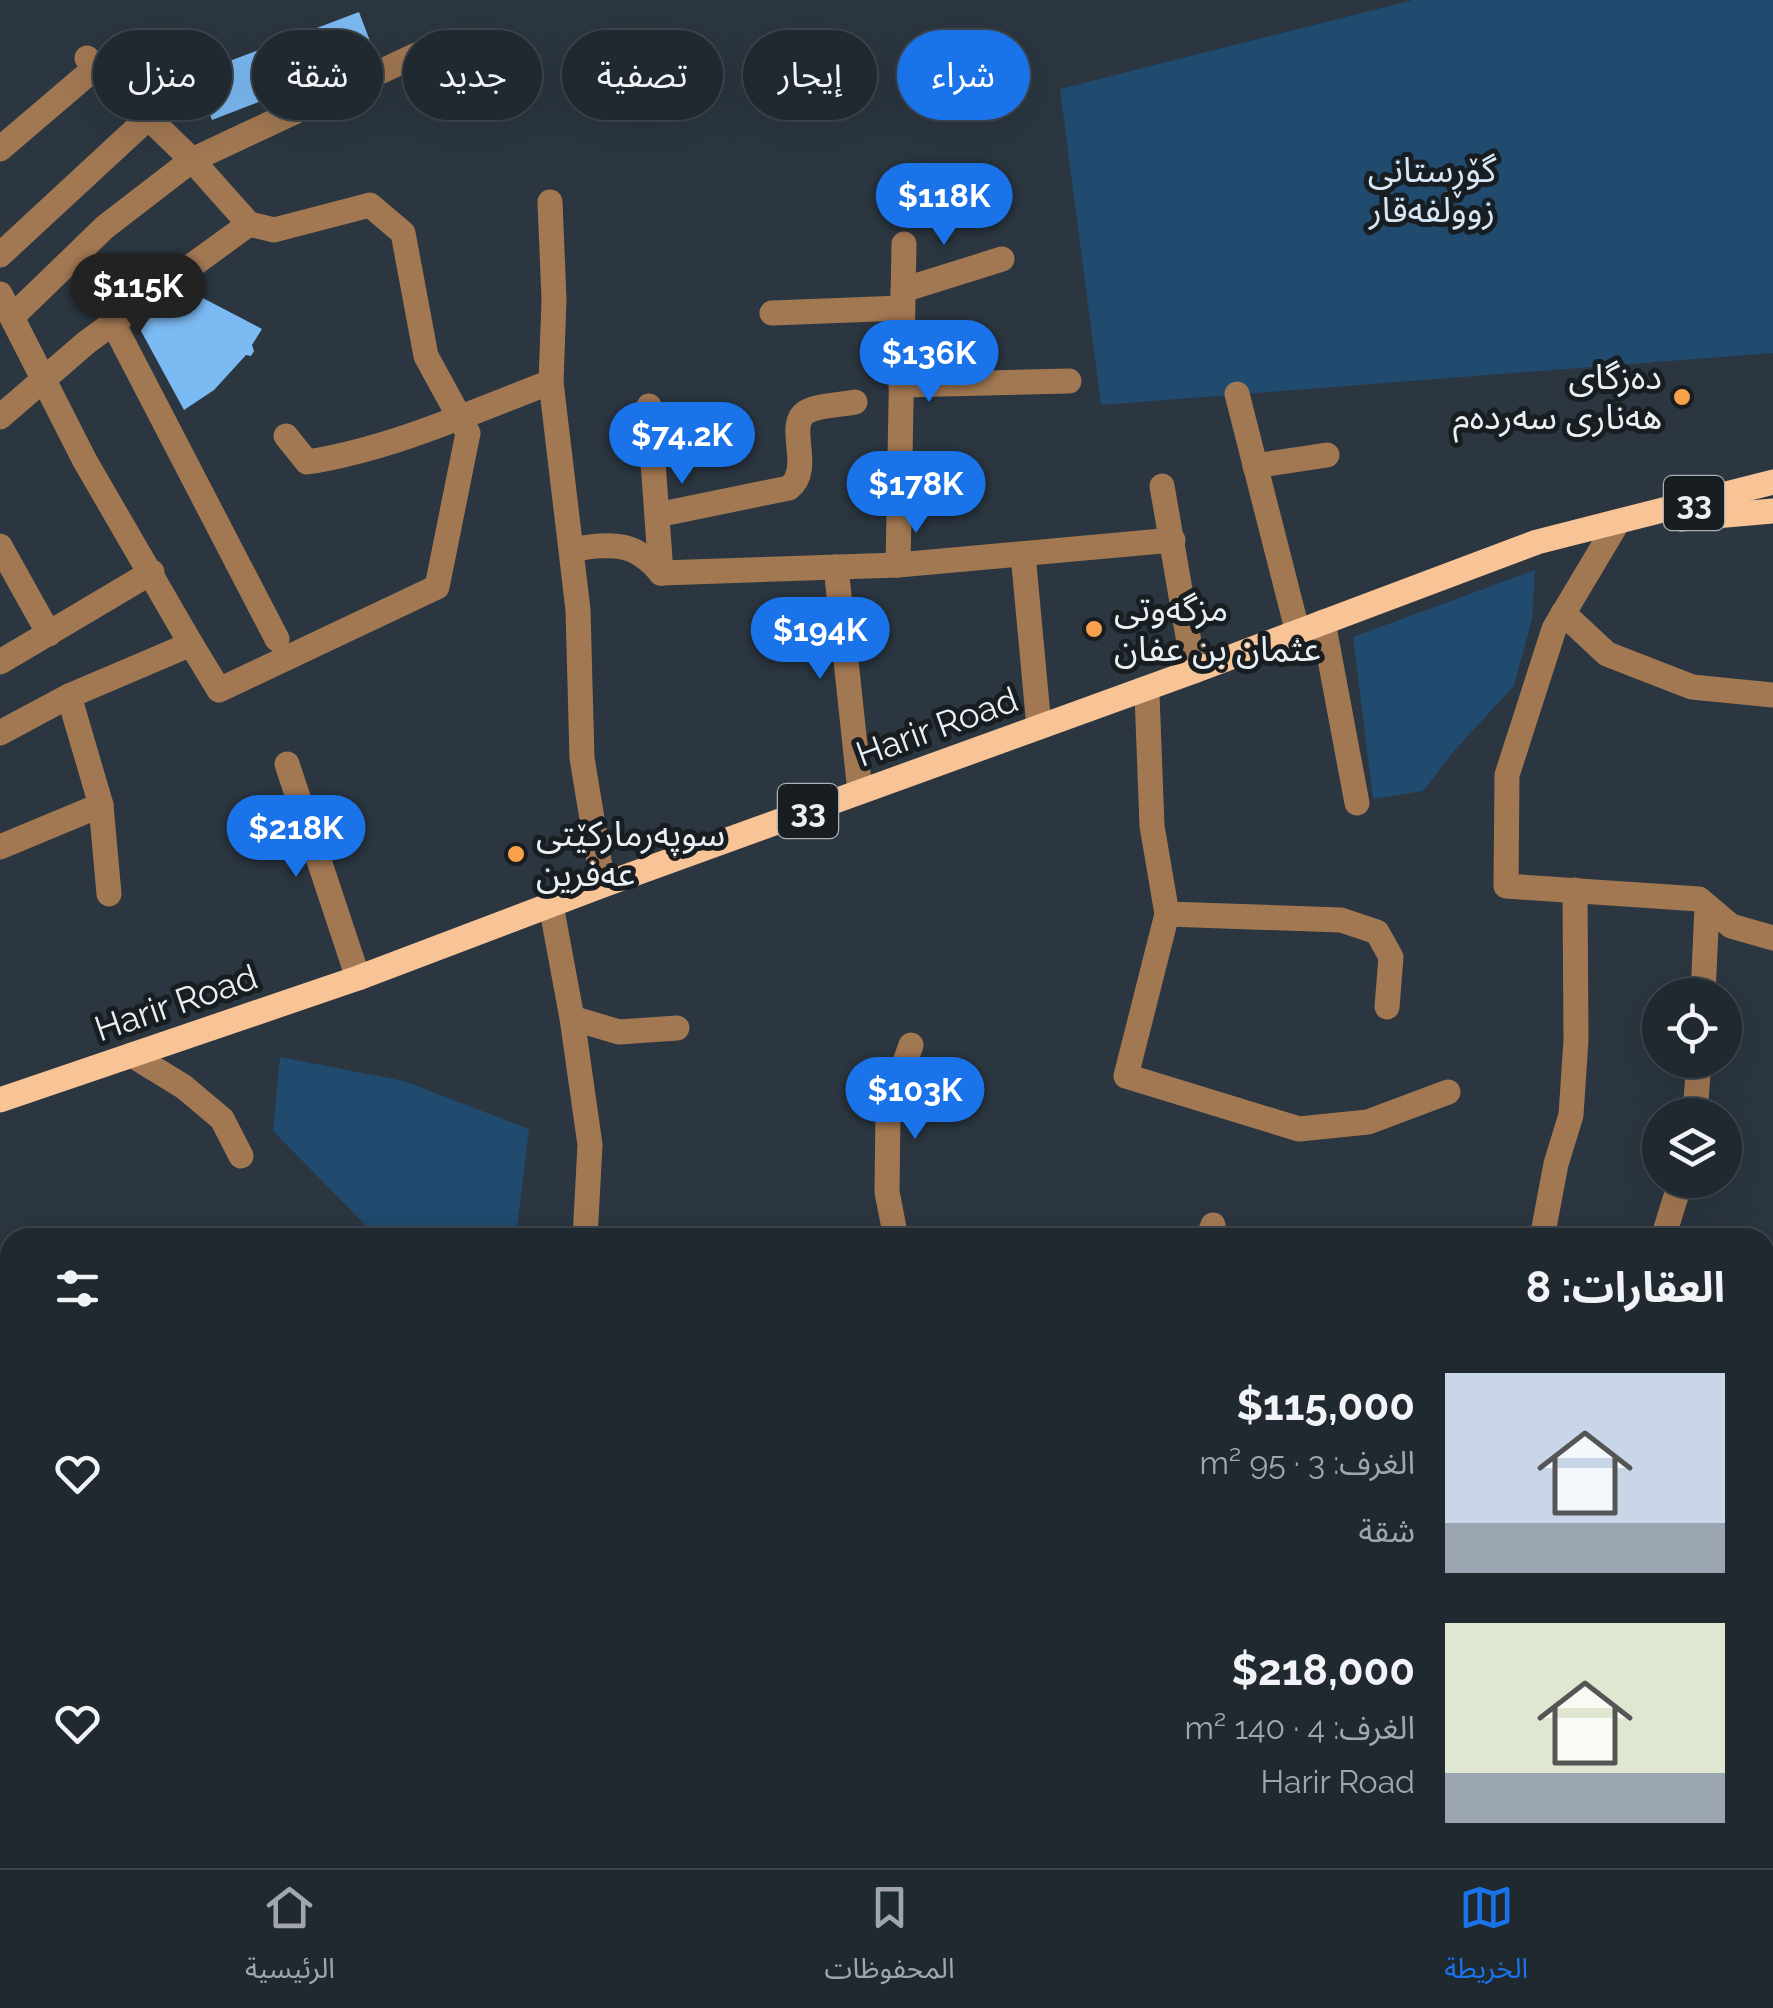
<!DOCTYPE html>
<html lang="ar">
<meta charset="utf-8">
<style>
body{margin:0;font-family:Raleway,"Noto Sans Arabic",sans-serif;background:#283038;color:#f1f3f6;direction:rtl;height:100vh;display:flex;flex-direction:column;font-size:38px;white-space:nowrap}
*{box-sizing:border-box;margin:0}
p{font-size:32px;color:#a2a6ab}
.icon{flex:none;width:55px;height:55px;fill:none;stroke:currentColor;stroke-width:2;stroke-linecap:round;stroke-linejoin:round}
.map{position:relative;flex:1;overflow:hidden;direction:ltr}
.drawer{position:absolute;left:0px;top:1228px;width:1775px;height:642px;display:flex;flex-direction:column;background:#202830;border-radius:30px 30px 0 0;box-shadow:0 10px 40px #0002,0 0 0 2px #3d444c;direction:rtl}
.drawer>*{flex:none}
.guide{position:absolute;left:30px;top:30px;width:1000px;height:90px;direction:rtl;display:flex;gap:20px}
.tools{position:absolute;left:1642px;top:978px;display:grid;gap:20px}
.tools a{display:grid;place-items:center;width:100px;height:100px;border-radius:50%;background:#202830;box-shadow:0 10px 40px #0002,0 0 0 2px #3d444c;font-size:50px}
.price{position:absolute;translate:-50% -85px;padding:0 22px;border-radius:35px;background:#1a73e8;color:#fff;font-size:32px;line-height:65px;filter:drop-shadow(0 2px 5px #0008)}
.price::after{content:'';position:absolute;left:50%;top:60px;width:30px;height:22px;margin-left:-15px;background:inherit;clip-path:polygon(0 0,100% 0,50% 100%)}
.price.selected{background:#222;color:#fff}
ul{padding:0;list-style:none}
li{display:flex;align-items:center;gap:30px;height:250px;padding:0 50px}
li span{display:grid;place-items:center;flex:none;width:280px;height:200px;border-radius:0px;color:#555}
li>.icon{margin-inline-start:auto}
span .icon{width:120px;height:120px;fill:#fffc;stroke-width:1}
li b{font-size:42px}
h2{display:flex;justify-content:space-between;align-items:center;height:120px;padding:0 50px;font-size:42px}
.pill{padding:0 35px;border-radius:45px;background:#202830;box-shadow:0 10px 40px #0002,0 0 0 2px #3d444c;font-size:35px;line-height:90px}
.pill.selected{background:#1a73e8;color:#fff}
.dock{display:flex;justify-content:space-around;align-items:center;height:140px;border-top:2px solid #3d444c;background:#202830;font-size:28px;color:#a2a6ab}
.dock a{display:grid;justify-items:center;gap:5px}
.dock .selected{color:#1a73e8}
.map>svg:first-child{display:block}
</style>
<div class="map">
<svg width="1773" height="1868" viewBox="0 0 1773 1868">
<rect width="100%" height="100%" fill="#2b3640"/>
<g fill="#204a6e">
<path d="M1413,0h360v353l-672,52 -41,-316z"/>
<path d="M1535,570l-3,49 -18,67 -60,65 -31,40 -50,8 -20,-162z"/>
<path d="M280,1057l124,24 125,48 -13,108h-139l-104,-106z"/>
<path d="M772,1860h398l-10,8h-384z"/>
<path d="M1262,1860h356l-1,8h-344z"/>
</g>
<g fill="#7bbaf3">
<path d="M359,12l17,45 -164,63 -17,-46z"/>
<path d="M174,283l88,46 -10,16 2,6 -3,5 -5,-1 -32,35 -30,20 -49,-90z"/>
</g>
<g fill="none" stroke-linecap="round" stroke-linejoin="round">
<g stroke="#a27853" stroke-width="25">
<path d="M0,149l96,-82"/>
<path d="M550,202l4,98 -3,82 27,228 4,148 21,127"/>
<path d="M0,255l148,-137"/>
<path d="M903,290l99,-31"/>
<path d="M0,294l85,167 106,183"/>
<path d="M772,313l130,-5"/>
<path d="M12,317l93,-90 87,-67 237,-111"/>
<path d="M113,323l164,316"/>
<path d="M901,385l168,-4"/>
<path d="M1237,394l61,239"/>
<path d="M649,406l12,167"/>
<path d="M0,417l87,-75 162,-118"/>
<path d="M286,436l21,26c84,-13 165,-50 244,-80"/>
<path d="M1255,466l72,-11"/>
<path d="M1162,486l32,185"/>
<path d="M657,515l132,-27c25,-20 -4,-62 17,-76 12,-7 35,-7 49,-10"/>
<path d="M1616,525l-62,104 -47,146 -1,111 193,13 32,27 42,12"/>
<path d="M0,546l49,88"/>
<path d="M573,549c38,-5 61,-9 88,24"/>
<path d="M1023,554l16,173"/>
<path d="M898,565l6,-321"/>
<path d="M836,567l24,225"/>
<path d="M661,573l237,-8 275,-25"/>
<path d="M1563,613l44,41 85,33 81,8"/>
<path d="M1323,622l34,181"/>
<path d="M0,662l152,-90"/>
<path d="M1142,690l5,4 5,132 15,88 174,6 36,12 14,25 -4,50"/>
<path d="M69,696l32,109 8,89"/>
<path d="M0,733l69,-37 122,-52 28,46 218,-103 31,-154 -42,-77 -23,-123 -33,-28 -96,25 -25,-6 -57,-64 -105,-102"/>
<path d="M287,764l71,214"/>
<path d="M0,847l101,-42"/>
<path d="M551,905l21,113 18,127 -5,93"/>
<path d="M1167,914l-41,162 173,53 69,-7 80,-30"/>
<path d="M1703,995l4,-89"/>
<path d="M572,1018l47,14 58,-4"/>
<path d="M132,1055l52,32 38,32 19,37"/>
<path d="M1695,1115l4,-55"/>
<path d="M896,1238l-9,-46 1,-82 23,-65"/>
<path d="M1208,1238l5,-13"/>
<path d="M1542,1238l14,-74 15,-49 5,-75 -1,-150"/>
<path d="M1663,1238l18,-58"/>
<path d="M0,1285l10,-3"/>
<path d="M0,1321l10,28"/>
<path d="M1765,1383l8,-32"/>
<path d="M1765,1431l8,-1"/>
<path d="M0,1493l10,-3"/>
<path d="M1765,1592l8,2"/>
<path d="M0,1854l2,-22"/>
<path d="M507,1860v8"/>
<path d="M1730,1868v-8"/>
</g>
<g stroke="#f8c496" stroke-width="25">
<path d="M1681,519l92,-8"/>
<path d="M0,1100l358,-122 245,-93 591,-214 343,-129 236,-60"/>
</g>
</g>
<g fill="#f8a14a" stroke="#181d21" stroke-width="4">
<circle cx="1682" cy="397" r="10"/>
<circle cx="1094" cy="629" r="10"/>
<circle cx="516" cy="854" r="10"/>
</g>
<g text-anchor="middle" stroke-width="10" stroke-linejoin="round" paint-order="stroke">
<g fill="#181d21" stroke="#aab0b5" stroke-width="2.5">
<rect x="1664" y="476" width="60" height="54" rx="8"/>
<rect x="778" y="784" width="60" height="54" rx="8"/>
</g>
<g font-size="32" font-weight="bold" fill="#e8eff5">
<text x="1694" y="514">33</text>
<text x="808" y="822">33</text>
</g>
<g font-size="35" fill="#d6e6f5" stroke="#181d21">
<text x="1432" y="182">گۆڕستانی<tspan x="1432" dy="40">زوولفەقار</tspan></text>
</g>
<g font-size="35" fill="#e8eff5" stroke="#181d21" text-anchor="start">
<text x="1662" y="389" text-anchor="end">دەزگای<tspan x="1662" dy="40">هەناری سەردەم</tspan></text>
<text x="1114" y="621">مزگەوتی<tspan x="1114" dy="40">عثمان بن عفان</tspan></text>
<text x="536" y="846">سوپەرمارکێتی<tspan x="536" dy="40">عەفرین</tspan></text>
</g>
<g font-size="35" fill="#e8eff5" stroke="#181d21">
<text transform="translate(937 727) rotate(-20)" y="12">Harir Road</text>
<text transform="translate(176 1003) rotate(-19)" y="12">Harir Road</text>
</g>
</g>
</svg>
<div class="tools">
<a><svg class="icon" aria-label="locate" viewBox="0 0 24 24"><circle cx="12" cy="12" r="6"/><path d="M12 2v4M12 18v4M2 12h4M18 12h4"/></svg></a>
<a><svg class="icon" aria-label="layers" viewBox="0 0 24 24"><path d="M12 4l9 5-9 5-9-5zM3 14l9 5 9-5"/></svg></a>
</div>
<b class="price" style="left:944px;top:248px">$118K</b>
<b class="price selected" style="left:138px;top:338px">$115K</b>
<b class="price" style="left:929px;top:405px">$136K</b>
<b class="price" style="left:682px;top:487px">$74.2K</b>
<b class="price" style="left:916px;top:536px">$178K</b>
<b class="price" style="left:820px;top:682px">$194K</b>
<b class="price" style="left:296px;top:880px">$218K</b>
<b class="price" style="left:915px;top:1142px">$103K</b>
<div class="guide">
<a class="pill selected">شراء</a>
<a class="pill">إيجار</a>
<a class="pill">تصفية</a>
<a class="pill">جديد</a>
<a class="pill">شقة</a>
<a class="pill">منزل</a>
</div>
<section class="drawer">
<h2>العقارات: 8<svg class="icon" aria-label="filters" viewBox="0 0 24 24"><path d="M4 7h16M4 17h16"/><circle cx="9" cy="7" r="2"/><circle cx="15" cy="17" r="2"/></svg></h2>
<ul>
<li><span style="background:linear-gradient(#c9d6e8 75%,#9aa5b1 0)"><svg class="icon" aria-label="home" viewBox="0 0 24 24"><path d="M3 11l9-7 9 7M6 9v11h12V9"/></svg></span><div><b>$115,000</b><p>الغرف: 3 · 95 m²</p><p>شقة</p></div><svg class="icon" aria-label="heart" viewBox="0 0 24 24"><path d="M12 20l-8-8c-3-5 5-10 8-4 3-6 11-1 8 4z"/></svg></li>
<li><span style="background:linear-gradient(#dfe7d0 75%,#9aa5b1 0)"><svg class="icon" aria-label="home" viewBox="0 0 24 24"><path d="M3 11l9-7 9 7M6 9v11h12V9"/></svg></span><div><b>$218,000</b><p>الغرف: 4 · 140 m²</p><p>Harir Road</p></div><svg class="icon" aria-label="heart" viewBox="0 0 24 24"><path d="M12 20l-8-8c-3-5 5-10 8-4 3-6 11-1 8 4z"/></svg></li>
</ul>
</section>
</div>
<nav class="dock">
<a class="selected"><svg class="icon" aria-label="map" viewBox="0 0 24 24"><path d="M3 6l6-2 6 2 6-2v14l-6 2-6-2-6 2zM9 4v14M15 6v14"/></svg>الخريطة</a>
<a><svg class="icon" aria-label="saved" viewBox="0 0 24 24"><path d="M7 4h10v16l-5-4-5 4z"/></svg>المحفوظات</a>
<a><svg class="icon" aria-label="home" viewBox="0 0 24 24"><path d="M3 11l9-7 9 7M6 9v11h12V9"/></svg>الرئيسية</a>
</nav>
